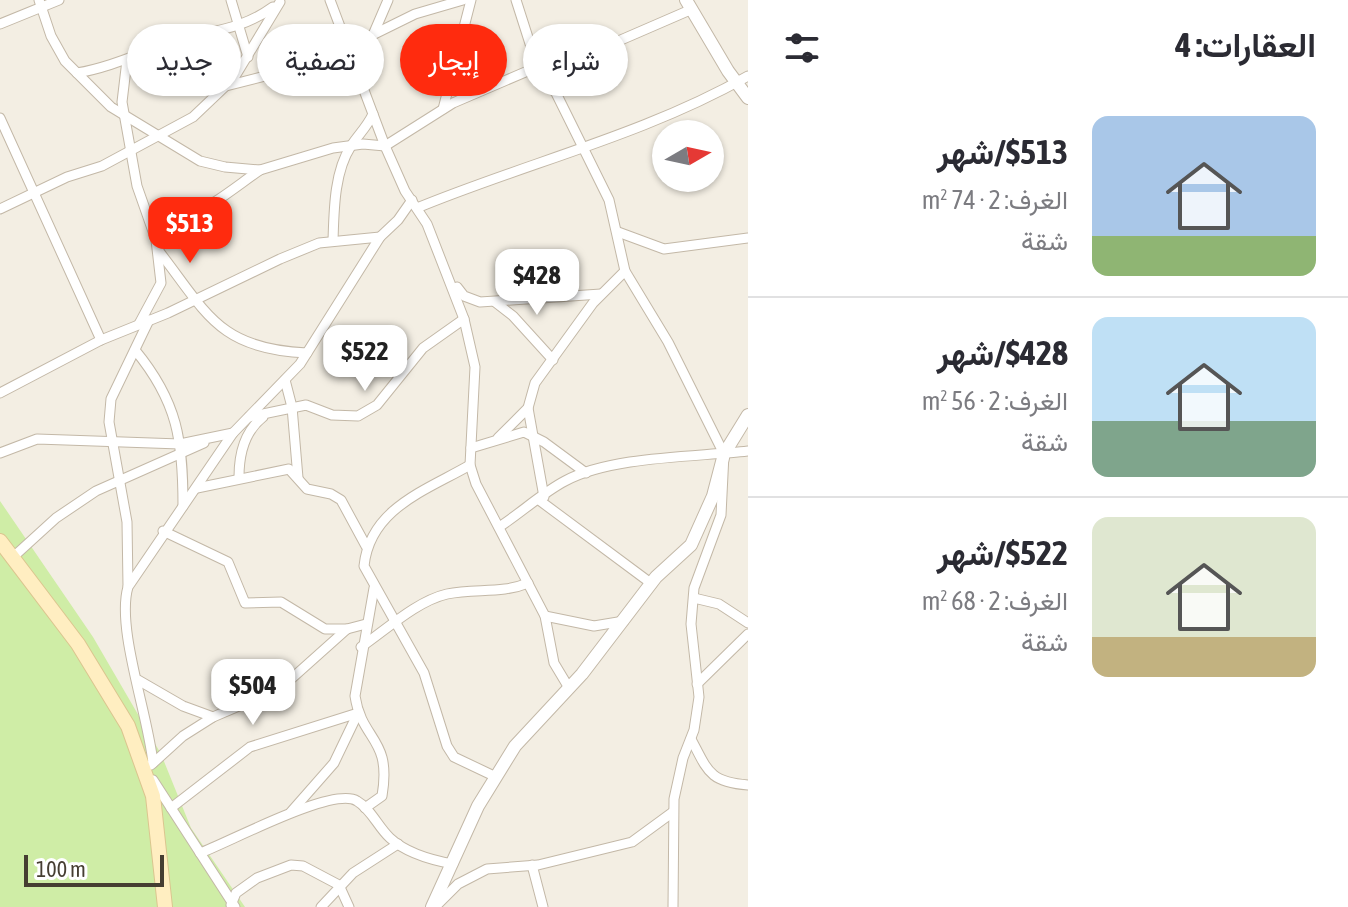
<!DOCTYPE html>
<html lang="ar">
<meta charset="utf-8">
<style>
body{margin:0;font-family:"Asap Condensed",Vazirmatn,sans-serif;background:#f7f7f7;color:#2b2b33;direction:rtl;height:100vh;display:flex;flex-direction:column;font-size:30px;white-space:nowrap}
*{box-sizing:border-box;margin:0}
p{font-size:26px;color:#7c7c81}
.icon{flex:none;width:44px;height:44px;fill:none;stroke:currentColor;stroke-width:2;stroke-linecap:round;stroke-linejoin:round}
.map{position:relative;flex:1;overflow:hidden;direction:ltr}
.sheet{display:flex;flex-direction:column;background:#fff;width:600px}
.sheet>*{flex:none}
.top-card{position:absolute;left:24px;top:24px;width:604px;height:72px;direction:rtl;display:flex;gap:16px}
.needle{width:52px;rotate:81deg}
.fabs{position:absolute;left:652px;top:120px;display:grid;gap:16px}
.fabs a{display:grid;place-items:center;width:72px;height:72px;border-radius:50%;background:#fff;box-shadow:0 2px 6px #0004;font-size:40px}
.scale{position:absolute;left:24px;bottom:20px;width:140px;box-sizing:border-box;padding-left:8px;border:4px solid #463e32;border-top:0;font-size:22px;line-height:28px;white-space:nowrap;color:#463e32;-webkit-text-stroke:6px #fff;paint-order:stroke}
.price{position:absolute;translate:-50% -68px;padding:0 18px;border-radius:16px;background:#fff;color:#222;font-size:26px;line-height:52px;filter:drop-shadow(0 2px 4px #0008)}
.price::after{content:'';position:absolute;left:50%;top:48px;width:24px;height:18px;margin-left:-12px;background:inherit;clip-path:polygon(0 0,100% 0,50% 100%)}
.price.selected{background:#ff2b0e;color:#fff}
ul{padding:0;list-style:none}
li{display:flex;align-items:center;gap:24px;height:200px;padding:0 32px}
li+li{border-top:2px solid #e1e1e2}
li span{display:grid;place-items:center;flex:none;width:224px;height:160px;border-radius:16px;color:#555}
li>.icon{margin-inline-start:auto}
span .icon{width:96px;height:96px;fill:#fffc;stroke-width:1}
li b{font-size:34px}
h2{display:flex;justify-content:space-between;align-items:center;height:96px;padding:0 32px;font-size:34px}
.chip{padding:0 28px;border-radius:36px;background:#fff;box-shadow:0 2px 6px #0004;font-size:28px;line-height:72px}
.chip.selected{background:#ff2b0e;color:#fff}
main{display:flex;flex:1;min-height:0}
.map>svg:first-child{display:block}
</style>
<main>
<section class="sheet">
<h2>العقارات: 4<svg class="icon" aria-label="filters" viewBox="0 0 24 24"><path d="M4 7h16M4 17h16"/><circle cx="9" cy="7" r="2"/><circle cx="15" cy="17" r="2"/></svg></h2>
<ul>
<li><span style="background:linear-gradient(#a9c7e8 75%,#8fb573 0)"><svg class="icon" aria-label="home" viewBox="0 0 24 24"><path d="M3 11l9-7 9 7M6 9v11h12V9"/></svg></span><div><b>$513/شهر</b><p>الغرف: 2 · 74 m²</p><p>شقة</p></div></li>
<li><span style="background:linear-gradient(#bfe0f5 65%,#7fa58c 0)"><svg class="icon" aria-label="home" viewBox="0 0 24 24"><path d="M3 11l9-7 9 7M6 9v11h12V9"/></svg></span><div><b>$428/شهر</b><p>الغرف: 2 · 56 m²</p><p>شقة</p></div></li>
<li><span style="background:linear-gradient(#dfe7d0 75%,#c2b280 0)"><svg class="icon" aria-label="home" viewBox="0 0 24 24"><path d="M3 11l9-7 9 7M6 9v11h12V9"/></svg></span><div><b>$522/شهر</b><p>الغرف: 2 · 68 m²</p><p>شقة</p></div></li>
</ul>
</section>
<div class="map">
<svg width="748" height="907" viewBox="0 0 748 907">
<rect width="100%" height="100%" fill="#f3eee3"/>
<path fill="#cfeda6" d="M0,501l93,136 68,117 30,74 54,79h-245z"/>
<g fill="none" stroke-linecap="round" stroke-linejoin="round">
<g stroke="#c3b8a7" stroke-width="11">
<g id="minor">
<path d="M39,0l12,36 14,25 46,46 89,54 25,6 35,3 73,-22 30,-4 22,2 68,-43 84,-36"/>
<path d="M231,0l17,57"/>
<path d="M330,0l55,146 20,45 22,33 37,95 11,48 -5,98 6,19 69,132 9,47 15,25"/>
<path d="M516,0l24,75 16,18 53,107 16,71 43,71 56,112 -3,61 -27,73 -3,36 8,73 -5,33 -11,28 -9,41 -1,108"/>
<path d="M0,24l59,-24"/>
<path d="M373,35l15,-35"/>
<path d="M348,47l67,-33 48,-14"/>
<path d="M127,60l-5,42 15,84 19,54 5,43 -22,41"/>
<path d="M77,73c34,-6 63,-20 96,-31 37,-12 67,-11 100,-35"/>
<path d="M540,75l150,-65"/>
<path d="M226,86l125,-32"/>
<path d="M443,109l28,-109"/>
<path d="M0,118l101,222"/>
<path d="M260,170c-16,11 -31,23 -47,33 -24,15 -41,20 -55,47 49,63 60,99 149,103"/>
<path d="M417,208c109,-45 227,-73 331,-132"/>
<path d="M0,209l67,-32 35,-11 91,-49 41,-39 46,-76"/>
<path d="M618,232l46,17 84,-11"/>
<path d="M333,241c1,-30 1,-69 18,-95 7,-11 16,-19 22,-32"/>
<path d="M457,287l7,9 16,6 121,-8"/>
<path d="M495,302l18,14 40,44"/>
<path d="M135,350c43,52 48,91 48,156"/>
<path d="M285,380l7,27 6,71"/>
<path d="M0,393l101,-53 67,-27 112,-54 39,-16 61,-6"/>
<path d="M528,408l16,89"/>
<path d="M249,417l57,-12 26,10 26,1 19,-11 46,-57 41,-29"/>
<path d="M498,438l30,-30 7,-25 58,-80 32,-32"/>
<path d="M471,448l53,-16 20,10 42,31"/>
<path d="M0,453l37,-14 143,5 53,-11"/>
<path d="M470,465c-43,25 -100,43 -106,101l60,107 23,73 7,11 40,19"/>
<path d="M239,477c0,-23 6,-46 24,-60"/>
<path d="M197,488l92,-19 18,20 24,5 10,6 25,46"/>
<path d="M539,500l113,84"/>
<path d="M499,527c22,-14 43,-34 66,-46 46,-25 131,-24 183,-30"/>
<path d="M163,531l65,31 17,41 36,-1 44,27h22"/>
<path d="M11,559l45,-41 40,-27 108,-48"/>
<path d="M128,586l-1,-64 -18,-100 2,-23 38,-79"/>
<path d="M694,598l25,6 29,19"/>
<path d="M545,616l49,10 30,-5"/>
<path d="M361,647c26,-18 56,-46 86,-53 28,-6 55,0 81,-11"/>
<path d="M138,680l45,26 30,11"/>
<path d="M697,684l51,-50"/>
<path d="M691,739c17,32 18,43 57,46"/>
<path d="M153,763c-5,-49 -37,-135 -25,-176l105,-154 67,-69 80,-127 18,-17 14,-20"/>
<path d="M151,765l32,-29 30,-19 68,-29 66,-59 19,-5"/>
<path d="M153,780l82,127"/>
<path d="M171,808l79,-61 108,-34"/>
<path d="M365,808l17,-12c10,-59 -20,-54 -27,-100l19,-108"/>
<path d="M291,812l43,-49 24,-50"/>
<path d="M200,853c30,-11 133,-67 157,-52 14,8 21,26 33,37 16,15 41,22 63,26"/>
<path d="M532,865l11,42"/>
<path d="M231,905l5,-12 21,-15 34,-13 12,1 36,19 10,22"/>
<path d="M321,907l32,-34 45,-29"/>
<path d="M435,907l23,-23 29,-15 51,-4 94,-23 41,-30"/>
</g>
</g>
<g stroke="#c3b8a7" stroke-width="14">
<g id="tertiary">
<path d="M686,0l42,71 20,27"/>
<path d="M432,907l46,-101 37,-60 67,-72 74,-97 35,-32 22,-49 11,-42 24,-39"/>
</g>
</g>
<g stroke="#dbc58f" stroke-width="16">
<path id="secondary" d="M0,541l78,103 50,82 25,70 12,111"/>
</g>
<use href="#minor" stroke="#fff" stroke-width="9"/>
<use href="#tertiary" stroke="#fff" stroke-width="12"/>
<use href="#secondary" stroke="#ffeec1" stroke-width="14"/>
</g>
</svg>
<div class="fabs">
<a><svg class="needle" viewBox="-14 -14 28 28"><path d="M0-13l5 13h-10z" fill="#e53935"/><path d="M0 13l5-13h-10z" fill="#7c7c81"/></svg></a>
</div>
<div class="scale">100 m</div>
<b class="price selected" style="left:190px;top:265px">$513</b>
<b class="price" style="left:537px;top:317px">$428</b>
<b class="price" style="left:365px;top:393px">$522</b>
<b class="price" style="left:253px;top:727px">$504</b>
<div class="top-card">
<a class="chip">شراء</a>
<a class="chip selected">إيجار</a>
<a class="chip">تصفية</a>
<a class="chip">جديد</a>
</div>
</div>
</main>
